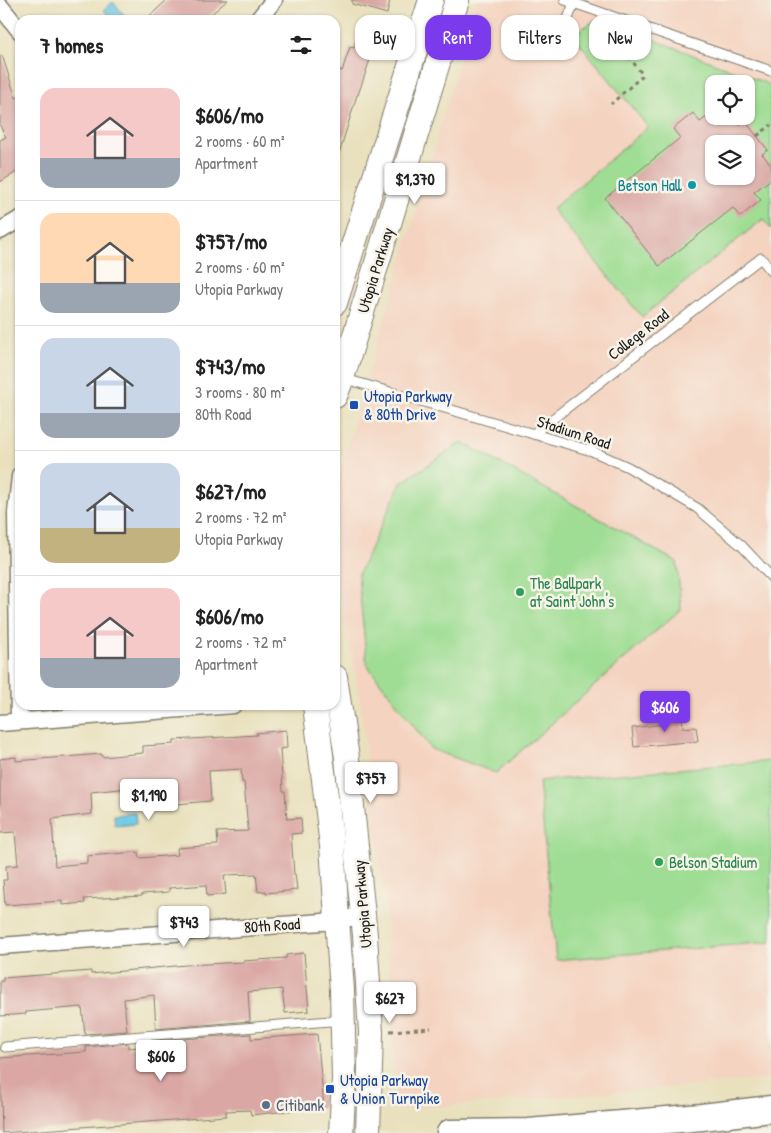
<!DOCTYPE html>
<meta charset="utf-8">
<style>
body{margin:0;font-family:"Patrick Hand",sans-serif;background:#f2f2f2;color:#222;height:100vh;display:flex;flex-direction:column;font-size:19px;white-space:nowrap}
*{box-sizing:border-box;margin:0}
p{font-size:16px;color:#767676}
.icon{flex:none;width:28px;height:28px;fill:none;stroke:currentColor;stroke-width:2;stroke-linecap:round;stroke-linejoin:round}
.map{position:relative;flex:1;overflow:hidden}
.sheet{position:absolute;left:15px;top:15px;width:325px;height:695px;display:flex;flex-direction:column;background:#fff;border-radius:15px;box-shadow:0 1px 4px #0004}
.sheet>*{flex:none}
.hud{position:absolute;left:355px;top:15px;width:340px;height:45px;display:flex;gap:10px}
.tools{position:absolute;left:705px;top:75px;display:grid;gap:10px}
.tools a{display:grid;place-items:center;width:50px;height:50px;border-radius:10px;background:#fff;box-shadow:0 1px 4px #0004;font-size:25px}
.price{position:absolute;translate:-50% -42px;padding:0 11px;border-radius:5px;background:#fff;color:#222;font-size:16px;line-height:32px;filter:drop-shadow(0 1px 2px #0008)}
.price::after{content:'';position:absolute;left:50%;top:30px;width:15px;height:11px;margin-left:-8px;background:inherit;clip-path:polygon(0 0,100% 0,50% 100%)}
.price.current{background:#7c3aed;color:#fff}
ul{padding:0;list-style:none}
li{display:flex;align-items:center;gap:15px;height:125px;padding:0 25px}
li+li{border-top:1px solid #e0e0e0}
li span{display:grid;place-items:center;flex:none;width:140px;height:100px;border-radius:15px;color:#555}
li>.icon{margin-inline-start:auto}
span .icon{width:60px;height:60px;fill:#fffc;stroke-width:1}
li b{font-size:21px}
h2{display:flex;justify-content:space-between;align-items:center;height:60px;padding:0 25px;font-size:21px}
.chip{padding:0 18px;border-radius:15px;background:#fff;box-shadow:0 1px 4px #0004;font-size:18px;line-height:45px}
.chip.current{background:#7c3aed;color:#fff}
.map>svg:first-child{display:block}
</style>
<div class="map">
<svg width="771" height="1133" viewBox="0 0 771 1133">
<rect width="100%" height="100%" fill="#f7f3e8"/>
<filter id="ink" filterUnits="userSpaceOnUse"><feTurbulence type="fractalNoise" baseFrequency=".02" numOctaves="2"/><feDisplacementMap in="SourceGraphic" scale="10" xChannelSelector="R" yChannelSelector="G"/><feConvolveMatrix kernelMatrix="1 2 1 2 8 2 1 2 1" color-interpolation-filters="sRGB"/></filter>
<filter id="wash" filterUnits="userSpaceOnUse"><feTurbulence type="fractalNoise" baseFrequency=".0096" numOctaves="4" result="noise"/><feDisplacementMap in="SourceGraphic" scale="20" xChannelSelector="R" yChannelSelector="G"/><feGaussianBlur stdDeviation="1.12" result="paint"/><feColorMatrix in="noise" values="0 0 0 0 0 0 0 0 0 0 0 0 0 0 0 0 0 1.4 0 .05"/><feComposite in="paint" operator="in"/></filter>
<g filter="url(#wash)">
<rect width="100%" height="100%" fill="#e9e1be"/>
<path fill="#f4d3c0" fill-rule="evenodd" d="M477,0h294v1079l-374,31 -11,-200 -28,-224 -22,-114 -1,-82zM714,84h32v32h-32zM714,144h32v32h-32z"/>
<g fill="#9edd93" stroke="#5d7c58" fill-rule="evenodd">
<path d="M598,18l173,67v144l-8,-10 -121,98 -90,-108 96,-82 -75,-92zM714,84h32v32h-32zM714,144h32v32h-32z"/>
<path d="M462,442l215,120 4,47 -185,164 -65,-24 -64,-84 -9,-90 43,-92z"/>
<path d="M771,761v181l-215,18 -17,-179z"/>
</g>
<g fill="#67c6e5" stroke="#427180">
<path d="M113,2l14,16 -2,2h-12l-9,-10z"/>
<path d="M135,813l1,11 -21,2 -1,-11z"/>
</g>
<g id="blocks">
<g fill="#daa7a4" fill-rule="evenodd">
<path d="M167,0h61l-24,20h-59z"/>
<path d="M352,0h38l-3,14 -35,-10z"/>
<path d="M360,30l18,6 -20,59h-1l-19,62 -3,-1v-88l7,3 8,-24 4,1z"/>
<path d="M2,55l14,43 4,-2v74l-20,12v-42l6,-3 -6,-11v-70z"/>
<path d="M693,113l7,9 8,-6h25l6,9 6,-4 23,29 -6,4 9,11v14l-17,13 7,8 -21,17 -7,-9 -74,58 -54,-68 75,-60 -7,-9zM714,144h32v32h-32z"/>
<path d="M682,714l1,14 13,-1 2,14 -64,6 -2,-19 33,-4 -1,-8z"/>
<path d="M286,730l1,18 -7,1 3,42h2l2,28 14,-1 1,15 -11,1 3,40h1l2,16 -31,3v-2l-8,1 -2,-18 -32,1 2,19 -19,2 -1,-11 -37,3v4l-27,2v2l-58,3 1,4 -23,2v-4l-57,4 -2,-25h4l-1,-14 12,-1 -3,-33 -15,1v-74l16,-2v4l86,-7v3l41,-4v-7l31,-2v-4l83,-5 -1,-2zM241,769l1,13h2l4,49 -31,1 1,13 -41,3 1,7 -39,3 -1,-6 -51,4v7l-32,3 -3,-47 40,-5 -1,-22 48,-5 2,20 70,-6 -2,-30z"/>
<path d="M304,953l5,58 -24,2 -3,-24 -34,3 2,29 -94,8 -2,-34 -30,4 3,32 -42,3 -3,-27 -56,5v2l-26,2v-35h3v-3l88,-7v3l95,-9 57,-3v-1l43,-3v-3z"/>
<path d="M251,1034v5l66,-5 7,73 -73,8 -1,-5 -24,1v5l-224,17 -2,-75 86,-6v-5l42,-4v5l29,-2 -1,-5z"/>
</g>
</g>
</g>
<g filter="url(#ink)">
<use href="#blocks" fill-opacity="0" stroke="#827e6d" stroke-width="1"/>
<g fill="none" stroke-linecap="round" stroke-linejoin="round">
<g stroke="#827e6d" stroke-width="11">
<g id="lane">
<path d="M565,0l206,71"/>
<path d="M560,40l15,-40"/>
<path d="M342,378l250,73 36,16 69,41 45,38 29,31"/>
<path d="M533,434l228,-176 10,13"/>
<path d="M5,1047l338,-27"/>
</g>
</g>
<g stroke="#827e6d" stroke-width="19">
<g id="street">
<path d="M0,6l20,25"/>
<path d="M258,20l16,-20"/>
<path d="M0,231l20,-12"/>
<path d="M19,721l-3,-208 4,-37"/>
<path d="M0,723l233,-18"/>
<path d="M0,946l336,-25 28,-6"/>
</g>
</g>
<g stroke="#827e6d" stroke-width="26">
<g id="secondary">
<path d="M335,303l96,-303"/>
<path d="M335,396l7,-18 115,-378"/>
<path d="M335,677l12,81 18,177 6,98 -3,100"/>
<path d="M315,705l17,141 10,144 2,89 -3,54"/>
</g>
</g>
<g stroke="#827e6d" stroke-width="29">
<path id="primary" d="M450,1133l79,-1 173,-15 69,-8"/>
</g>
<g stroke="#827e6d" stroke-width="3" stroke-dasharray="4 4" stroke-linecap="butt">
<path d="M604,25l39,50 -32,29"/>
<path d="M757,136l14,-11"/>
<path d="M390,1031l41,-3"/>
</g>
<use href="#lane" stroke="#fff" stroke-width="9"/>
<use href="#street" stroke="#fff" stroke-width="16"/>
<use href="#secondary" stroke="#fff" stroke-width="24"/>
<use href="#primary" stroke="#fff" stroke-width="26"/>
</g>
</g>
<circle fill="#0f9aa8" stroke="#f7f3e8" stroke-width="2" cx="692" cy="185" r="5"/>
<g fill="#1a4fb4" stroke="#f7f3e8" stroke-width="2">
<rect x="349" y="400" width="10" height="10" rx="2.5"/>
<rect x="325" y="1084" width="10" height="10" rx="2.5"/>
</g>
<g fill="#2e9e5b" stroke="#f7f3e8" stroke-width="2">
<circle cx="520" cy="592" r="5"/>
<circle cx="659" cy="862" r="5"/>
</g>
<circle fill="#5c6f8a" stroke="#f7f3e8" stroke-width="2" cx="266" cy="1105" r="5"/>
<g text-anchor="middle" stroke-width="5" stroke-linejoin="round" paint-order="stroke">
<g font-size="16" fill="#0d838f" stroke="#f7f3e8" text-anchor="end">
<text x="682" y="191">Betson Hall</text>
</g>
<g font-size="16" fill="#1c1c1c" stroke="#f7f3e8">
<text transform="translate(375 270) rotate(-73)" y="6">Utopia Parkway</text>
<text transform="translate(638 334) rotate(-38)" y="6">College Road</text>
<text transform="translate(574 432) rotate(18)" y="6">Stadium Road</text>
<text transform="translate(362 904) rotate(-95)" y="6">Utopia Parkway</text>
<text transform="translate(272 925) rotate(-4)" y="6">80th Road</text>
</g>
<g font-size="16" fill="#164399" stroke="#f7f3e8" text-anchor="start">
<text x="364" y="402">Utopia Parkway<tspan x="364" dy="18">&amp; 80th Drive</tspan></text>
<text x="340" y="1086">Utopia Parkway<tspan x="340" dy="18">&amp; Union Turnpike</tspan></text>
</g>
<g font-size="16" fill="#27864d" stroke="#f7f3e8" text-anchor="start">
<text x="530" y="589">The Ballpark<tspan x="530" dy="18">at Saint John's</tspan></text>
<text x="669" y="868">Belson Stadium</text>
</g>
<g font-size="16" fill="#4e5e75" stroke="#f7f3e8" text-anchor="start">
<text x="276" y="1111">Citibank</text>
</g>
</g>
</svg>
<div class="tools">
<a><svg class="icon" aria-label="locate" viewBox="0 0 24 24"><circle cx="12" cy="12" r="6"/><path d="M12 2v4M12 18v4M2 12h4M18 12h4"/></svg></a>
<a><svg class="icon" aria-label="layers" viewBox="0 0 24 24"><path d="M12 4l9 5-9 5-9-5zM3 14l9 5 9-5"/></svg></a>
</div>
<b class="price" style="left:415px;top:205px">$1,370</b>
<b class="price current" style="left:665px;top:733px">$606</b>
<b class="price" style="left:371px;top:804px">$757</b>
<b class="price" style="left:149px;top:821px">$1,190</b>
<b class="price" style="left:184px;top:948px">$743</b>
<b class="price" style="left:390px;top:1024px">$627</b>
<b class="price" style="left:161px;top:1082px">$606</b>
<div class="hud">
<a class="chip">Buy</a>
<a class="chip current">Rent</a>
<a class="chip">Filters</a>
<a class="chip">New</a>
</div>
<section class="sheet">
<h2>7 homes<svg class="icon" aria-label="filters" viewBox="0 0 24 24"><path d="M4 7h16M4 17h16"/><circle cx="9" cy="7" r="2"/><circle cx="15" cy="17" r="2"/></svg></h2>
<ul>
<li><span style="background:linear-gradient(#f6c9c9 70%,#9aa5b1 0)"><svg class="icon" aria-label="home" viewBox="0 0 24 24"><path d="M3 11l9-7 9 7M6 9v11h12V9"/></svg></span><div><b>$606/mo</b><p>2 rooms · 60 m²</p><p>Apartment</p></div></li>
<li><span style="background:linear-gradient(#ffd9b3 70%,#9aa5b1 0)"><svg class="icon" aria-label="home" viewBox="0 0 24 24"><path d="M3 11l9-7 9 7M6 9v11h12V9"/></svg></span><div><b>$757/mo</b><p>2 rooms · 60 m²</p><p>Utopia Parkway</p></div></li>
<li><span style="background:linear-gradient(#c9d6e8 75%,#9aa5b1 0)"><svg class="icon" aria-label="home" viewBox="0 0 24 24"><path d="M3 11l9-7 9 7M6 9v11h12V9"/></svg></span><div><b>$743/mo</b><p>3 rooms · 80 m²</p><p>80th Road</p></div></li>
<li><span style="background:linear-gradient(#c9d6e8 65%,#c2b280 0)"><svg class="icon" aria-label="home" viewBox="0 0 24 24"><path d="M3 11l9-7 9 7M6 9v11h12V9"/></svg></span><div><b>$627/mo</b><p>2 rooms · 72 m²</p><p>Utopia Parkway</p></div></li>
<li><span style="background:linear-gradient(#f6c9c9 70%,#9aa5b1 0)"><svg class="icon" aria-label="home" viewBox="0 0 24 24"><path d="M3 11l9-7 9 7M6 9v11h12V9"/></svg></span><div><b>$606/mo</b><p>2 rooms · 72 m²</p><p>Apartment</p></div></li>
</ul>
</section>
</div>
